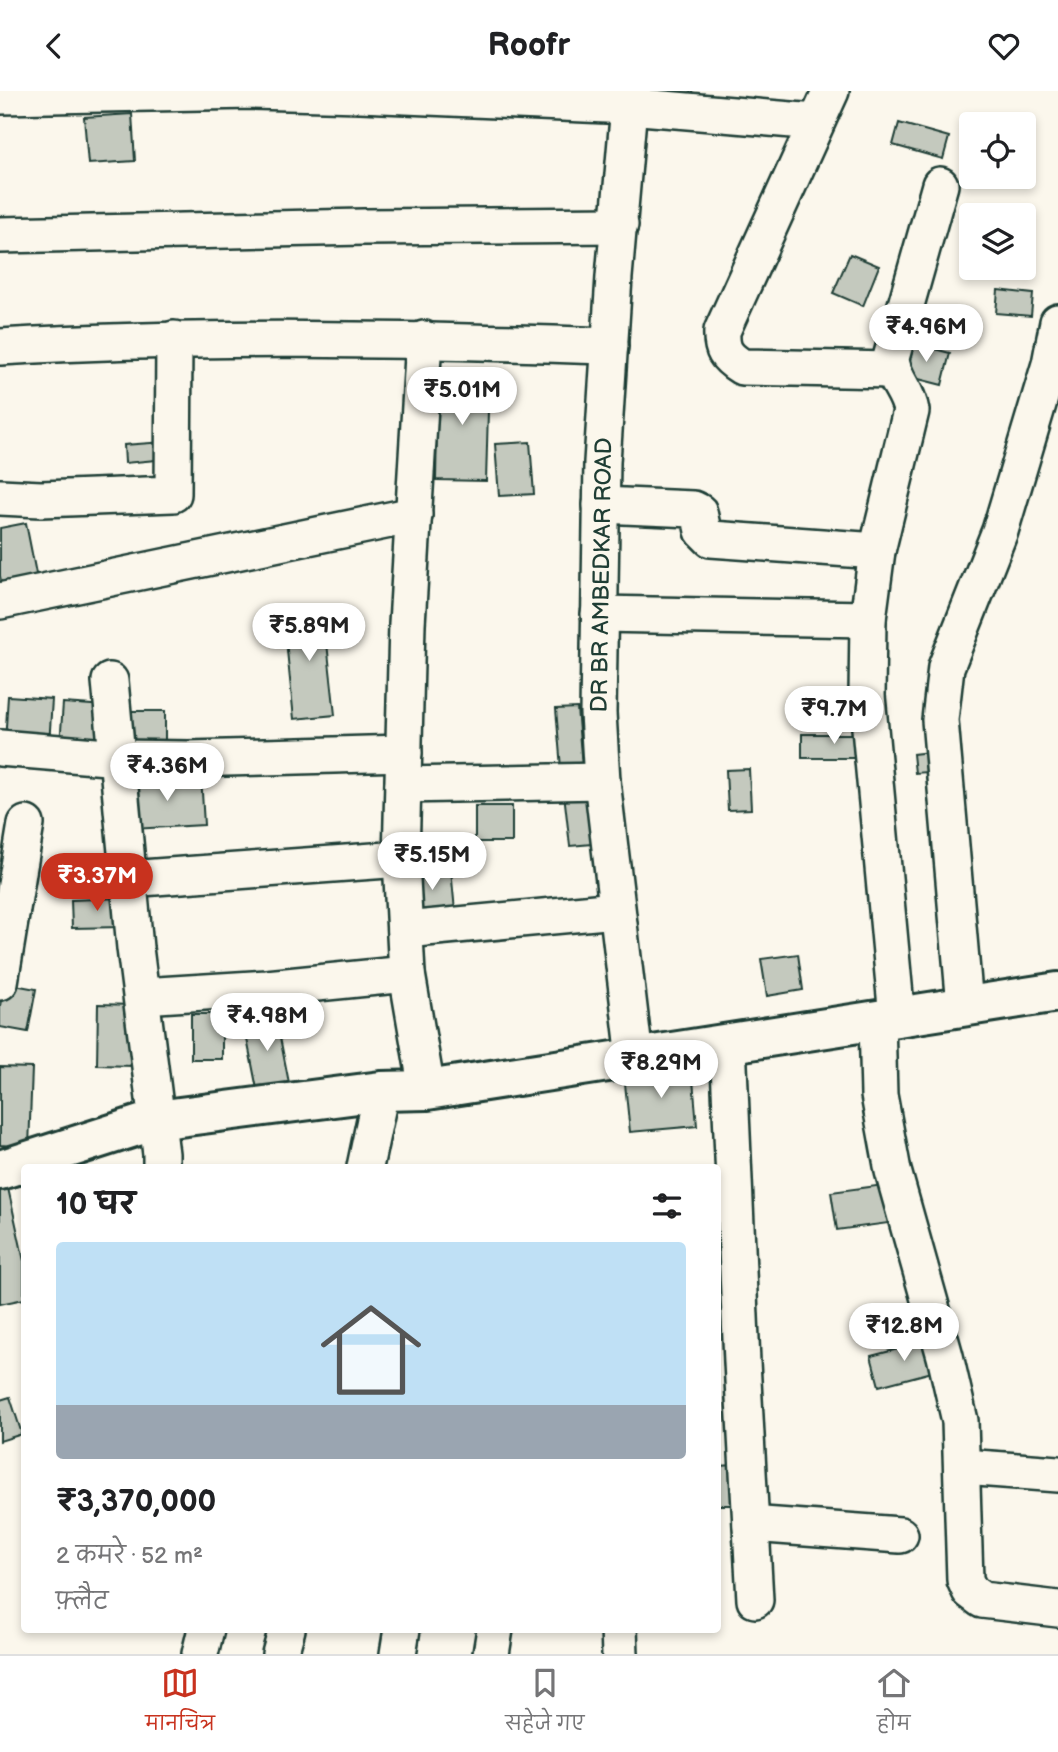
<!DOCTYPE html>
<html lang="hi">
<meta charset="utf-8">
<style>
body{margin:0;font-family:"Balsamiq Sans","Playpen Sans Deva",sans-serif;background:#f2f2f2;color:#202124;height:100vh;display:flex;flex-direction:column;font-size:26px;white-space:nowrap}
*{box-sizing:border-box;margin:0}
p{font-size:23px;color:#757577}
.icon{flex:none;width:38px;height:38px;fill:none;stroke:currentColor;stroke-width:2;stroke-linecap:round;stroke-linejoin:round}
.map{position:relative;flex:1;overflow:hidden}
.panel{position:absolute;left:21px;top:1073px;width:700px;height:469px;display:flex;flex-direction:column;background:#fff;border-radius:7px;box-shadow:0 4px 10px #0003}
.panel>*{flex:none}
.buttons{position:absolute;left:959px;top:21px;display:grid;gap:14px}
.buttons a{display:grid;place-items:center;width:77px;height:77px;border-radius:7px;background:#fff;box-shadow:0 4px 10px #0003;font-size:35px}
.price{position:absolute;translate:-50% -60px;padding:0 16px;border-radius:24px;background:#fff;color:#222;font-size:23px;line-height:46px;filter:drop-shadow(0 2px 4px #0008)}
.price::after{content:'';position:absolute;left:50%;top:42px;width:21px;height:16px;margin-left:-10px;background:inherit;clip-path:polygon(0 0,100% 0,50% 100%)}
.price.current{background:#c8321e;color:#fff}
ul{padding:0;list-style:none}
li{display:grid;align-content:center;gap:14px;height:371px;padding:0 35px}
li span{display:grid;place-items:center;height:217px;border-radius:7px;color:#555}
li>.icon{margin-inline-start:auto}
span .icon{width:126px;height:126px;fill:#fffc;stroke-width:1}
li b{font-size:30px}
h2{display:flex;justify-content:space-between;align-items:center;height:84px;padding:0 35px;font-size:30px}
header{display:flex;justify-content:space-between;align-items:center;height:91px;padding:0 35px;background:#fff;font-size:32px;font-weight:700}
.dock{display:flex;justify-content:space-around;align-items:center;height:98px;border-top:2px solid #e0e0e0;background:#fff;font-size:19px;color:#757577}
.dock a{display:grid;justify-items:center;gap:4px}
.dock .current{color:#c8321e}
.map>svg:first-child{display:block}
</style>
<header><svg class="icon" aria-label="back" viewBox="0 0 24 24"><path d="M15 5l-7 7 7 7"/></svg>Roofr<svg class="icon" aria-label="heart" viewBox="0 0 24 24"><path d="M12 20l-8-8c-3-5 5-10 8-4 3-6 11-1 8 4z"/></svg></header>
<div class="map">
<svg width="1058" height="1563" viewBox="0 0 1058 1563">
<rect width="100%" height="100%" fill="#fbf7ec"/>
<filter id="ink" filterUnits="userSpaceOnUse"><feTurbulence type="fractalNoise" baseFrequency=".0143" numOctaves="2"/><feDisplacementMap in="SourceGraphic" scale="14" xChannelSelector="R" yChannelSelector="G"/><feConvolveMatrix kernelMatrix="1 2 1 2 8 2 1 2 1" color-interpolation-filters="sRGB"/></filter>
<g filter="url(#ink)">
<g fill="#c4c9be" stroke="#1f3d34" stroke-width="2">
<path d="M132,23l3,47 -47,3 -4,-47z"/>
<path d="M899,32l50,14 -6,22 -50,-14z"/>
<path d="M850,163l29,12 -16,40 -30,-13z"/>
<path d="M998,199l35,4 -2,22 -35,-3z"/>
<path d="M911,252l39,10 -8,32 -39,-10z"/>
<path d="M438,282l51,2 -3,106 -50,-1z"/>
<path d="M164,351l2,17 -41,4 -1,-18z"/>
<path d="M530,351l4,52 -35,2 -4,-52z"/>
<path d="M26,432l12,61 -35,7 -3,-15v-48z"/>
<path d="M323,516l12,108 -41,4 -11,-108z"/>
<path d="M8,605l44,3 -3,46 -44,-3z"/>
<path d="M63,612l43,3 -3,42 -43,-3z"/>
<path d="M577,617l6,70 -21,2 -6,-71z"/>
<rect x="124" y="620" width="41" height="36"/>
<rect x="802" y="643" width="65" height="24"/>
<path d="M938,660l2,20 -25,2 -2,-19z"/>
<path d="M749,678l2,40 -23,1 -2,-40z"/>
<path d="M201,685l3,49 -72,4 -3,-49z"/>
<path d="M585,692l7,61 -22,2 -7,-61z"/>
<rect x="475" y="715" width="37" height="36"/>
<path d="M450,768l6,62 -42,4 -7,-61z"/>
<path d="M122,807l1,29 -51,1 -1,-28z"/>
<path d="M798,863l5,36 -36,6 -6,-37z"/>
<path d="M4,892l32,6 -8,43 -28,-5v-21z"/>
<path d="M98,913l36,1 -1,61 -36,-1z"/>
<path d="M275,921l15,76 -32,6 -15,-75z"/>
<rect x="191" y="923" width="31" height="45"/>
<path d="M0,976l32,1 -3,79 -29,-2z"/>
<path d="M692,977l5,58 -67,6 -6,-58z"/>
<path d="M891,1093l5,38 -59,8 -6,-38z"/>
<path d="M8,1097l16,73v38l-24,5v-114z"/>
<path d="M929,1250l7,30 -57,15 -8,-30z"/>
<path d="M10,1306l12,37 -22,7v-41z"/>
<path d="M735,1374l1,40h-18v-39z"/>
</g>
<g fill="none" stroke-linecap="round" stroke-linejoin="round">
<g stroke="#1f3d34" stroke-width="40">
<g id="minor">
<path d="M633,0l-4,15 -15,171 -12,185 -4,251 4,68 33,277"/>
<path d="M831,0l-109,240c-1,19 4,26 20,36l150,3"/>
<path d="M0,5l252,-5 108,3 269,12 186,16"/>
<path d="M0,144l364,-8 256,-2"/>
<path d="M424,248l-17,285 -6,235 6,115 20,116"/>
<path d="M0,256c203,-12 406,-8 610,-1"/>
<path d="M0,406l41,2 132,-5 1,-155"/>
<path d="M601,414l92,4 6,3 4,19 8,8 166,12"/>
<path d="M0,510l414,-86"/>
<path d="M599,523l269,5"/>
<path d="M110,590l25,267 26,206v13"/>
<path d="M0,657l119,10 70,1 215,-6"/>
<path d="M403,694l199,-4"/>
<path d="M128,788l273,-20"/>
<path d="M405,839l211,-20"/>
<path d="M0,891l26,-158"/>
<path d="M142,905l125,-8 140,-14"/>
<path d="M965,915l-25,-286 6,-53 54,-136 50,-167 8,-42"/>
<path d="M897,926l-30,-321 1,-77 9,-68 34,-140c-3,-21 -19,-31 -20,-53l49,-173"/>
<path d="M877,929l2,75 14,76 52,185 15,65 5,159 5,11 12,9 76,9"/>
<path d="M728,952l14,319 13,238"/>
<path d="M365,1076l16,-76"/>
<path d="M963,1376l95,7"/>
<path d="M751,1433l149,11"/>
<path d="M619,1538l1,25"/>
<path d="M200,1563l6,-25"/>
<path d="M280,1563l7,-25"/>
<path d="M398,1563l4,-25"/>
<path d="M491,1563l4,-25"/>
</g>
</g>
<g stroke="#1f3d34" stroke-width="44">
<path id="tertiary" d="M0,1079l156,-50 225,-29 46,-1 631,-98"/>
</g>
<use href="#minor" stroke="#fbf7ec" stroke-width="35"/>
<use href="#tertiary" stroke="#fbf7ec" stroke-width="38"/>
</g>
</g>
<g text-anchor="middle" stroke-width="5" stroke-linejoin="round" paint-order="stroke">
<g font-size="23" fill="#1f3d34" stroke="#fbf7ec">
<text transform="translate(601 484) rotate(-89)" y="8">DR BR AMBEDKAR ROAD</text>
</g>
</g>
</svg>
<div class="buttons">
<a><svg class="icon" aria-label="locate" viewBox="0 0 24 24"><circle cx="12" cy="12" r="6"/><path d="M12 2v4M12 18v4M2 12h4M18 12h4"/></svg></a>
<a><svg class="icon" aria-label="layers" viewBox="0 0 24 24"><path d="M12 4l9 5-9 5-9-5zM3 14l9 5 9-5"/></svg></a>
</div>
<b class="price" style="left:926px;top:273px">₹4.96M</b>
<b class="price" style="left:462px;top:336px">₹5.01M</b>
<b class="price" style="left:309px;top:572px">₹5.89M</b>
<b class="price" style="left:834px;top:655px">₹9.7M</b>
<b class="price" style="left:167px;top:712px">₹4.36M</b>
<b class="price" style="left:432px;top:801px">₹5.15M</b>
<b class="price current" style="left:97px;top:822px">₹3.37M</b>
<b class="price" style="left:267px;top:962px">₹4.98M</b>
<b class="price" style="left:661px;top:1009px">₹8.29M</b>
<b class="price" style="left:904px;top:1272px">₹12.8M</b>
<section class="panel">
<h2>10 घर<svg class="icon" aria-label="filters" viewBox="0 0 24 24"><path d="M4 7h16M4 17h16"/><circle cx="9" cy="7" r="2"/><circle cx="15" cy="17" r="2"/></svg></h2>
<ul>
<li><span style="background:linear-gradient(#bfe0f5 75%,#9aa5b1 0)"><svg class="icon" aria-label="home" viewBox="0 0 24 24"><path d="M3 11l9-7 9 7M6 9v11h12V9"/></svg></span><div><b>₹3,370,000</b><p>2 कमरे · 52 m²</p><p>फ़्लैट</p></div></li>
</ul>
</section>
</div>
<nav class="dock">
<a class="current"><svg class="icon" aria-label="map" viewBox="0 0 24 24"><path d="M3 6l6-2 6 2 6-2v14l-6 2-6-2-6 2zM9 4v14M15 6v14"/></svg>मानचित्र</a>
<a><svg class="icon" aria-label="saved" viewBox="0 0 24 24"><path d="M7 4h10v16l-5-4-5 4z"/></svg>सहेजे गए</a>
<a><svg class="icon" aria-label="home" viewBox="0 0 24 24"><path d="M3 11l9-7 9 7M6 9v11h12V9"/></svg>होम</a>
</nav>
